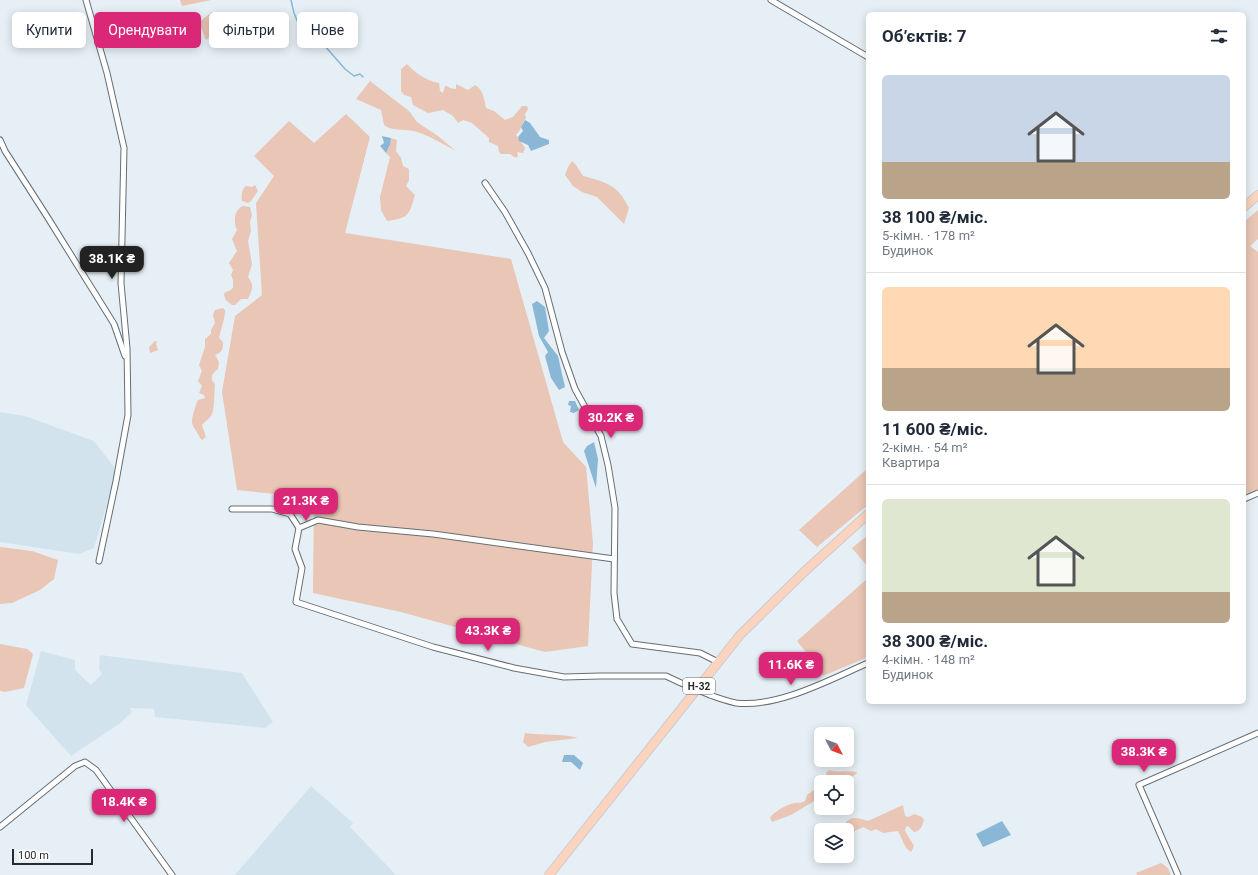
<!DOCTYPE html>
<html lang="uk">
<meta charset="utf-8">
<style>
body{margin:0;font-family:Roboto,sans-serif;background:#f6f6f7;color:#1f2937;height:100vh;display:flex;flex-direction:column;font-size:15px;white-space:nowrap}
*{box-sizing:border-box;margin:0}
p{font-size:13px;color:#747a83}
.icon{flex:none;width:22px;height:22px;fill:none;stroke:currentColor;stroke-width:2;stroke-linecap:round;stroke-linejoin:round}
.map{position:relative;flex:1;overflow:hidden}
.panel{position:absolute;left:866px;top:12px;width:380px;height:692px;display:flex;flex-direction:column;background:#fff;border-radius:6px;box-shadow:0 2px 10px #0003}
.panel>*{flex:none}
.top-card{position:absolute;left:12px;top:12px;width:380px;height:36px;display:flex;gap:8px}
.needle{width:26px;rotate:131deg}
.buttons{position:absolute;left:814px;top:727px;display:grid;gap:8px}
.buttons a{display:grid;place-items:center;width:40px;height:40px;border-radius:6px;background:#fff;box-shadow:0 2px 10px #0003;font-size:20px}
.scale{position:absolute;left:12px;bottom:10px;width:81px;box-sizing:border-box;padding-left:4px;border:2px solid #272b2d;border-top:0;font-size:11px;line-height:14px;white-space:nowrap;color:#272b2d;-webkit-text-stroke:3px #fff;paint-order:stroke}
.price{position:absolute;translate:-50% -34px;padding:0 9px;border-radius:8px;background:#db2777;color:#fff;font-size:13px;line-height:26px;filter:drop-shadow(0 1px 2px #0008)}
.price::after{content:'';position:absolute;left:50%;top:24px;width:12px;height:9px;margin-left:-6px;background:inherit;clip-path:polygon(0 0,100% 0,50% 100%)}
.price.selected{background:#222;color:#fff}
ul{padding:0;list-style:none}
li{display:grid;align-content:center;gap:8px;height:212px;padding:0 16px}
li+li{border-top:1px solid #e0e1e3}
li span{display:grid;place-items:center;height:124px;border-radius:6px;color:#555}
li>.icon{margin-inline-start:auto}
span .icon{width:72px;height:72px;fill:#fffc;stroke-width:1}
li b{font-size:17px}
h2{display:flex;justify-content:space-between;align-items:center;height:48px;padding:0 16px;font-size:17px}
.pill{padding:0 14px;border-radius:6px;background:#fff;box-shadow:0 2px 10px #0003;font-size:14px;line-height:36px}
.pill.selected{background:#db2777;color:#fff}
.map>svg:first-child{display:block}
</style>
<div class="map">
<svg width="1258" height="875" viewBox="0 0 1258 875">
<rect width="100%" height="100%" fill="#e6eff5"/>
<g fill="#d2e3ee">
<path d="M0,412l25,4 69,25 20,26v13l-20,68 -15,6 -79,-12z"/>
<path d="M41,651l34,9v10l16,15 11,-11 -3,-5 1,-14 142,18 31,49 -8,6 -110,-11 -1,-8 -24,-1 2,4 -13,12 -48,32 -45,-51z"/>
<path d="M311,786l42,37 -3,4 46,48h-161z"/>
</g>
<g fill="#e9c6b5">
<path d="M180,0h31l-29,6z"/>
<path d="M212,12l4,6 -5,18 -5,4 -7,-18z"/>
<path d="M407,64c8,9 20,17 32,19l1,8 3,2 2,-7h2l3,2 6,1v-5l12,6 7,-5c8,4 9,14 11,23l8,3 11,9 8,-3 9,-11h5l1,3 -3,5 1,4c-5,6 -4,11 -10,17l9,13 -2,5 -6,-1 1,4 -2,2 -6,-4h-9l-2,-2 -1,-6 -9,-4v-4l-17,-15 -9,-3 -5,3 -5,-7 -10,-6 -15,3 -15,-8 -2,-8 -7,-2 -3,-4v-22z"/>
<path d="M370,81l39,30 8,11 21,14 18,15c-13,-7 -28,-16 -42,-20 -11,-2 -22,0 -30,-6l-3,-15 -25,-11z"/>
<path d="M346,114l24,23 -25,96 166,26 52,183 23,25 7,76 -5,103 -43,6 -144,-40 -88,-19 1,-95 -77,-8 -15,-98 13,-76 27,-21 -6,-92 18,-27 -20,-20 35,-35 25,22z"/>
<path d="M391,138l6,2 -1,11 5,7 2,8 6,3v11l-3,6 9,9c-6,20 -6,23 -28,26l-6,-11 -1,-13 10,-40 -4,-4 4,-7z"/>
<path d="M572,161l4,4 7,11c23,6 35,9 46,32l-5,16 -27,-27 -15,-5 -9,-6 -8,-11 3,-8z"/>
<path d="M255,185l3,6 -7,10 -3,2 -6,-2c-1,-6 0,-12 4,-15l6,1z"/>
<path d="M243,206l7,1 2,8 -2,7 1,9 -3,10 4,23 -4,13c7,10 4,12 0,22h-7l-6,6h-3l-6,-5 -2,-5 1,-3 4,-1 4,-3v-8l-2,-5 2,-5 -4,-7 8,-12 -5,-12 5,-9c-4,-8 -3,-20 6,-24z"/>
<path d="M1258,210v29l-8,7 8,6v237l-14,6v-273z"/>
<path d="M223,308l2,2c0,9 -4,19 -6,28l4,4c0,8 -1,10 -8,13l4,7 -1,7c-6,4 -9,9 -3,15 -1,8 0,26 -4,32 -3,4 -6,5 -9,9l4,12 -4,3 -2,-2c-2,-5 -4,-7 -7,-12 -3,-6 2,-17 4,-24l1,-2 7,-2 -1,-3 -5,-2 3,-7 -4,-5 4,-10 -3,-6 6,-18v-8l6,-5v-4l4,-7 -2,-8 2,-5z"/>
<path d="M155,341h2l-1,3 2,6 -8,3 -1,-6z"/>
<path d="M868,468v37l-51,42 -18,-17z"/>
<path d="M868,535v32l-16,-19z"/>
<path d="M0,547l32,4 26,9 -4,19 -14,11 -28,13 -12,1z"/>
<path d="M868,578v79l-45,19 -9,-14 -17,-21z"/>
<path d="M0,644l27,5 6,5 -9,34 -19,4 -5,-1z"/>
<path d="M525,733c18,3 36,0 53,5l-33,4 -17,5 -5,-5z"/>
<path d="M829,770c10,3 18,0 28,2l-1,2 -11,8h-21l3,-5 -1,-4z"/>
<path d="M821,785v12l-30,18 -19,7 -2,-4c4,-7 22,-17 30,-15l5,-2 2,-6z"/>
<path d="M903,805l2,11 4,1 5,-3 8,3 2,3c-2,6 -3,11 -10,12l-6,-6 -2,1 -1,4 9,15 -3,6 -5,-4 -8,-17 -15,2 -7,-4 -5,2 -8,-4 -16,8v-5h-6c8,-15 13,-13 27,-9z"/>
<path d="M1161,863l7,5 3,7h-34l-1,-2z"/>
</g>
<g fill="#89b7d5">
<path d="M525,120l5,3 10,14 9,3v4l-18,7 -3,-6 -9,-4 -1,-4 5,-6 -2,-4z"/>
<path d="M382,136l9,2 -1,7 -4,8 -6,-7 4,-3z"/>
<path d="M537,301l8,6 4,24 -5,7 14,18 7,31 -6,3 -8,-12 -6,-22 3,-4 -9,-16 -7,-32z"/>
<path d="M569,401h6l4,9 -5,3 -4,-1 1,-6 -3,-1z"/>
<path d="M594,442l4,17 -2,29 -12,-37 3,-5z"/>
<path d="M564,755h10l9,8 -3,7 -9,-8h-9z"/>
<path d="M1002,821l9,14 -28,12 -7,-13z"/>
</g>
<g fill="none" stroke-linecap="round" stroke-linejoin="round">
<path stroke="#89b7d5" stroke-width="1.5" d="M291,0l3,13 8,20 22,12 21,24 9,7 6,-2 3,3"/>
<g stroke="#666e73" stroke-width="7">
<g id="street">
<path d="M86,0l21,73 17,75 -3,135 6,65 1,67 -12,66 -17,80"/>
<path d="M771,0l97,57"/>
<path d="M0,140l5,11 43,67 66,106 11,32"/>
<path d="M485,183l20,29 23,41 17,35 17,64 13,37 26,47 7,29 7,43 -1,85 3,26 15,25 68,9 18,9"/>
<path d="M1244,499l14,-6"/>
<path d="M232,509h40l18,5 9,14 -4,21 7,19 -6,34 137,45 81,21 50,9 36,-1h66l15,7"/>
<path d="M299,528l19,-8 40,7 75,7 181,25"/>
<path d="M710,695c8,3 17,6 26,8 42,5 95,-24 132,-40"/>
<path d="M0,827l75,-61 10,-4 11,8 76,105"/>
<path d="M1178,875l-39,-90 119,-52"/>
</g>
</g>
<g stroke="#cbcccd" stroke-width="10">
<g id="primary">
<path d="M1244,207l14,-12"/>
<path d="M549,875l191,-240 64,-63 64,-58"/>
</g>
</g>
<use href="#street" stroke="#fff" stroke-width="5"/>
<use href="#primary" stroke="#fbd3bf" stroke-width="8"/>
<g stroke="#666e73" stroke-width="7" stroke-linecap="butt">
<path id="street-bridge" d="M681,683l29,12"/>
</g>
<use href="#street-bridge" stroke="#fff" stroke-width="5"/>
</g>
<g text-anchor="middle" stroke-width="3" stroke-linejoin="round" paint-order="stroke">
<rect fill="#fff" stroke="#686b6c" stroke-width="1" x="683" y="678" width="32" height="16" rx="3"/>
<g font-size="10" font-weight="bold" fill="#272b2d">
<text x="699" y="690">Н-32</text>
</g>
</g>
</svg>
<div class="buttons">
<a><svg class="needle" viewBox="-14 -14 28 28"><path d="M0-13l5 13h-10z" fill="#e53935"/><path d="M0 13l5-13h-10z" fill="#747a83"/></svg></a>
<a><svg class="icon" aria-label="locate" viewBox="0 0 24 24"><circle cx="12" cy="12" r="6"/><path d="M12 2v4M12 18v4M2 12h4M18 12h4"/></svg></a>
<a><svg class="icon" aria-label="layers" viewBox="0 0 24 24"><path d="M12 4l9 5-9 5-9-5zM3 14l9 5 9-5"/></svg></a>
</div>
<div class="scale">100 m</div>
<b class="price selected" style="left:112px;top:280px">38.1K ₴</b>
<b class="price" style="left:611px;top:439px">30.2K ₴</b>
<b class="price" style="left:306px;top:522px">21.3K ₴</b>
<b class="price" style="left:488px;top:652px">43.3K ₴</b>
<b class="price" style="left:791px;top:686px">11.6K ₴</b>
<b class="price" style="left:1144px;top:773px">38.3K ₴</b>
<b class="price" style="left:124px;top:823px">18.4K ₴</b>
<div class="top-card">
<a class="pill">Купити</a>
<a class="pill selected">Орендувати</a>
<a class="pill">Фільтри</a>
<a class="pill">Нове</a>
</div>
<section class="panel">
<h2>Об’єктів: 7<svg class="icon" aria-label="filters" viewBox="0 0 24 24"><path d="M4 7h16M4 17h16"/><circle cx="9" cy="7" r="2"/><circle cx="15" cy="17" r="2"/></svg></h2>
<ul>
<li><span style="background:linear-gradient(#c9d6e8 70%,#b9a48a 0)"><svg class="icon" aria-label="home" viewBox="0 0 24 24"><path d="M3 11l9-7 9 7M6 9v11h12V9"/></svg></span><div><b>38 100 ₴/міс.</b><p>5-кімн. · 178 m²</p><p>Будинок</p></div></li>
<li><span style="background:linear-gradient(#ffd9b3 65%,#b9a48a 0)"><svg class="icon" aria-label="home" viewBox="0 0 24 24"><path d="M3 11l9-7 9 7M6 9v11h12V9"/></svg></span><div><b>11 600 ₴/міс.</b><p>2-кімн. · 54 m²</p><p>Квартира</p></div></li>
<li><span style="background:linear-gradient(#dfe7d0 75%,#b9a48a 0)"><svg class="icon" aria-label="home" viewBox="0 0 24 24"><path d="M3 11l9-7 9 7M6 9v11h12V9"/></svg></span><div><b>38 300 ₴/міс.</b><p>4-кімн. · 148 m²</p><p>Будинок</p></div></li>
</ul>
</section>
</div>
